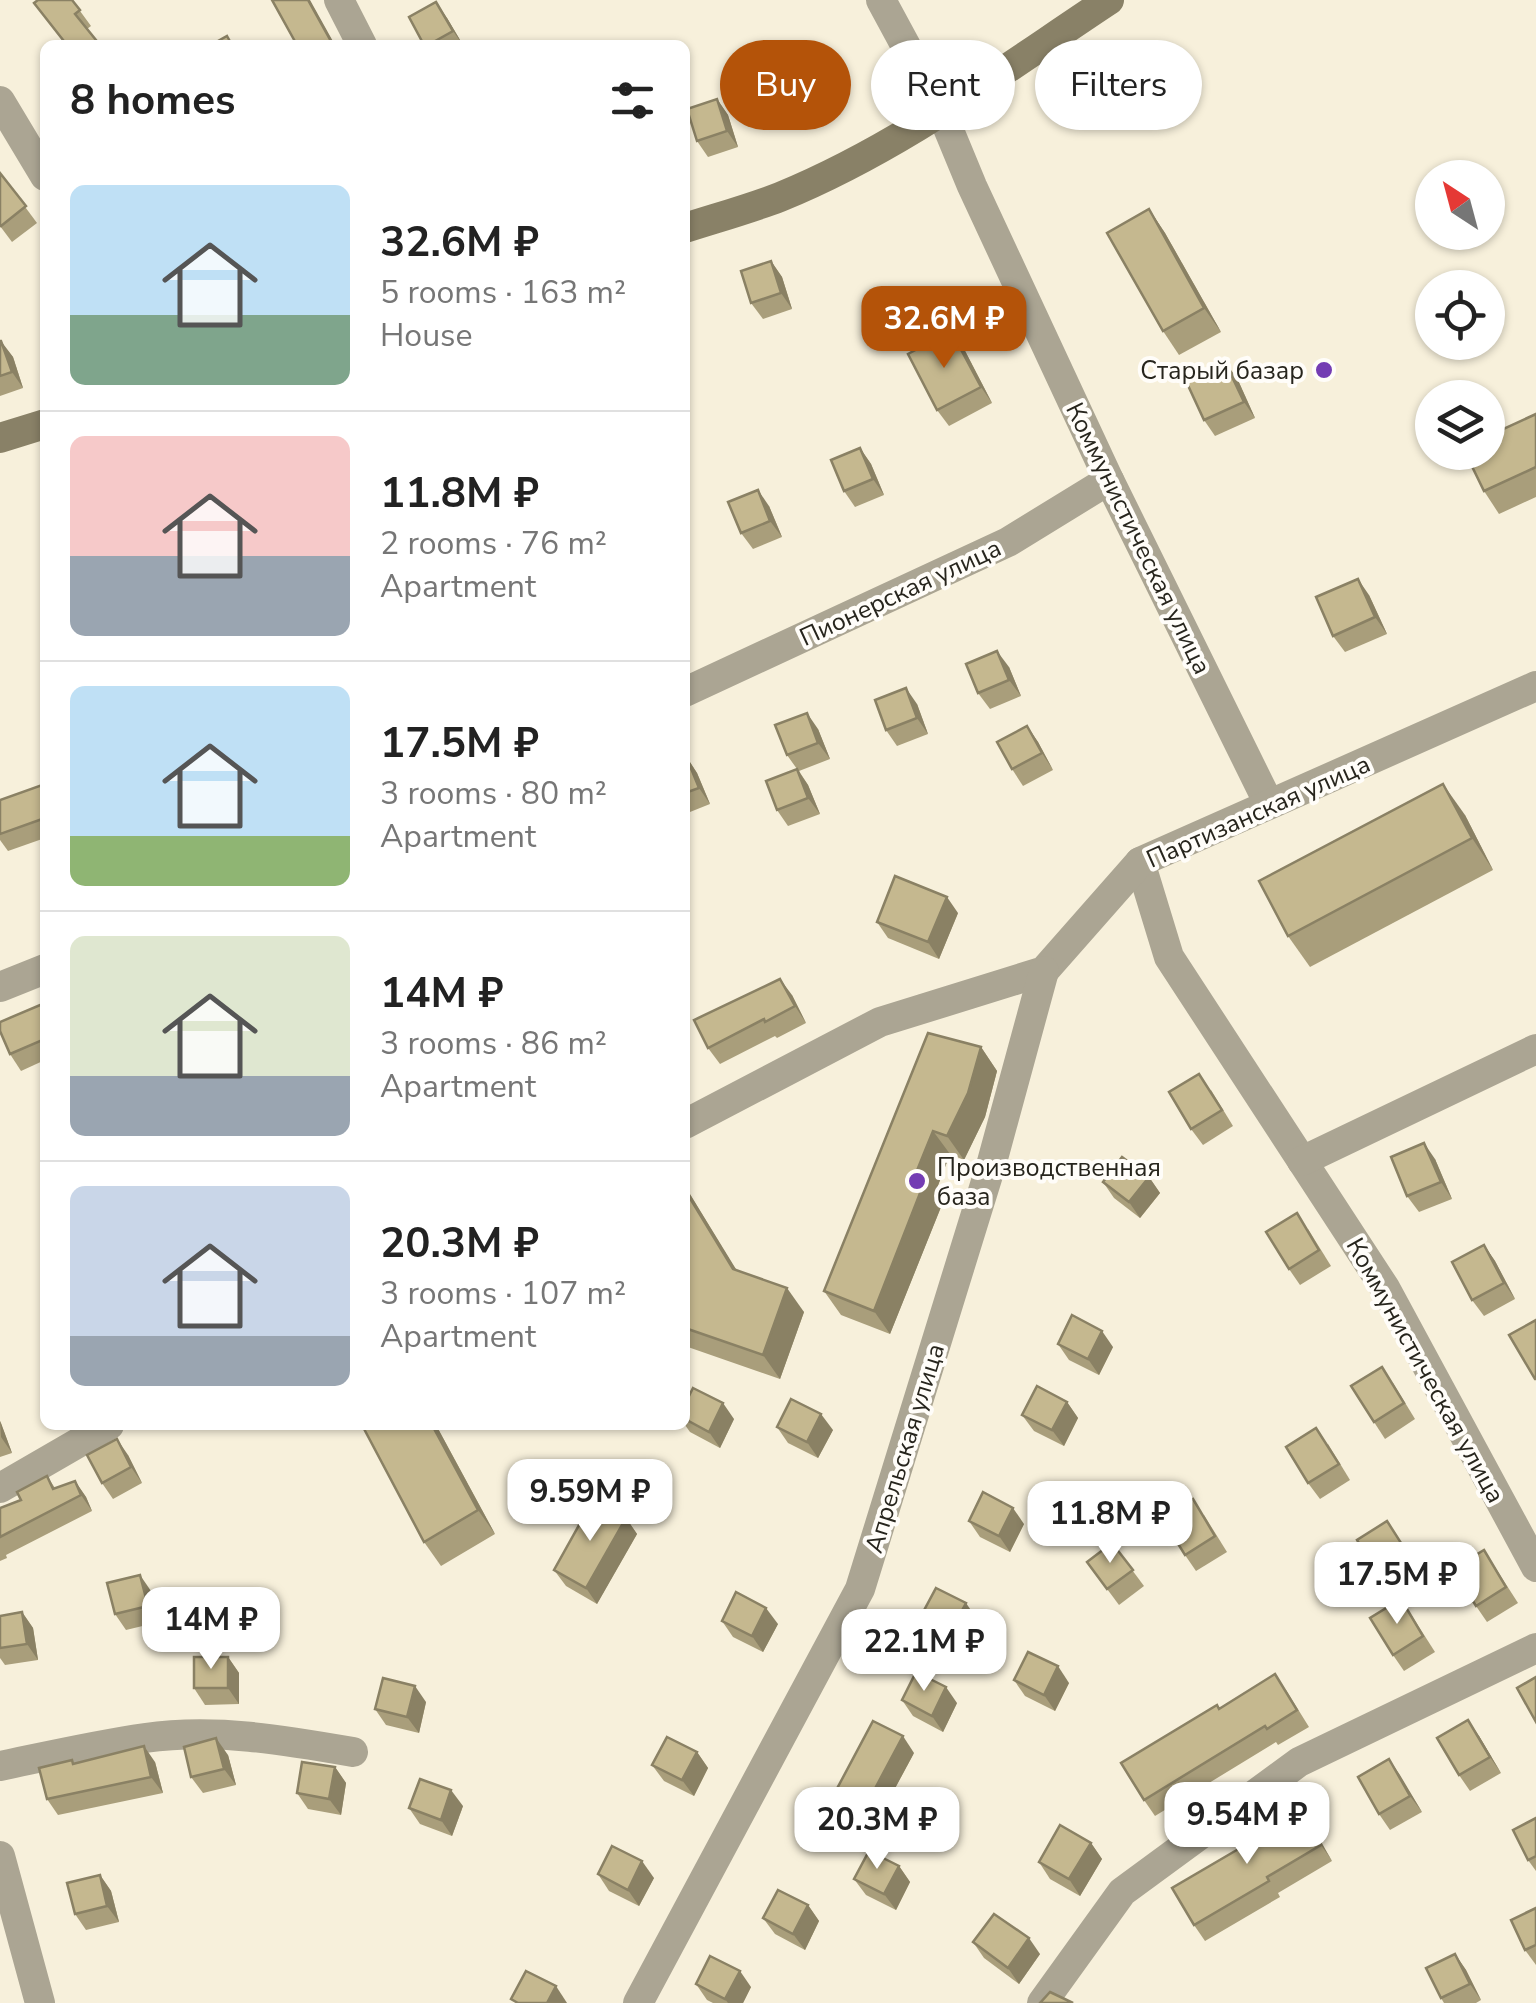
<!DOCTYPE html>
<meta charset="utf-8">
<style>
body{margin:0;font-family:"Nunito Sans",sans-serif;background:#f6f6f6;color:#222;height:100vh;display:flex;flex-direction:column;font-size:38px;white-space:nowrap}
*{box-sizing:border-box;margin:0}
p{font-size:32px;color:#767676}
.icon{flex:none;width:55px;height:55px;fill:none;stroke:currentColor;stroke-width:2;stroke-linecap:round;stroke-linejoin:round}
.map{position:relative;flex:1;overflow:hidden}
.drawer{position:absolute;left:40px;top:40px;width:650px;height:1390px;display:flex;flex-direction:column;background:#fff;border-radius:15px;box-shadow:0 2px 8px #0004}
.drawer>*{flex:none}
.hud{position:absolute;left:720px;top:40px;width:665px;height:90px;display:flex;gap:20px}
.needle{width:65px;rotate:324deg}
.buttons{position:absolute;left:1415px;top:160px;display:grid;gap:20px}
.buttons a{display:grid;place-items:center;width:90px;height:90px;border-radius:50%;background:#fff;box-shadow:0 2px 8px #0004;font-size:50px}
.price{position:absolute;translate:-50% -85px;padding:0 22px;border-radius:20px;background:#fff;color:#222;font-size:32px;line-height:65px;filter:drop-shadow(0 2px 5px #0008)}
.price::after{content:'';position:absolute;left:50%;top:60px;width:30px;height:22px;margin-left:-15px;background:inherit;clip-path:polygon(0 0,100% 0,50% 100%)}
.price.selected{background:#b45309;color:#fff}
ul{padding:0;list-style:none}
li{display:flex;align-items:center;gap:30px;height:250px;padding:0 30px}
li+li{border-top:2px solid #e0e0e0}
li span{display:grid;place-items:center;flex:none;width:280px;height:200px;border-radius:15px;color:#555}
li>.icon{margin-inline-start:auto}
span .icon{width:120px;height:120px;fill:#fffc;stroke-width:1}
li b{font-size:42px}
h2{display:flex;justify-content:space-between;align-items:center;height:120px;padding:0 30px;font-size:42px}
.chip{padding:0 35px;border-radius:45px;background:#fff;box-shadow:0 2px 8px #0004;font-size:35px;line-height:90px}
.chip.selected{background:#b45309;color:#fff}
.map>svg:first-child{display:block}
</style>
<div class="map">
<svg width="1536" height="2003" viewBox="0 0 1536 2003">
<rect width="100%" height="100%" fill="#f7f0db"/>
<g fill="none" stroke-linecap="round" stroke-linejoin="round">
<g stroke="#aba593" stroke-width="30">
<path d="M339,0l23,45"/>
<path d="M881,0l60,111 31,75 137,294 160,324"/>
<path d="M0,101l45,75"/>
<path d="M685,692l323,-150 101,-62"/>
<path d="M1140,862l29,95 216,331 151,279"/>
<path d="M0,987l45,-18"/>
<path d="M685,1124l195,-102 164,-51 96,-109 396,-176"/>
<path d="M1302,1161l234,-112"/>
<path d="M0,1488l109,-63"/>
<path d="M0,1766c48,-10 96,-21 145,-28 70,-10 139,2 208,14"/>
<path d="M0,1856l40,147"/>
<path d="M638,2003l222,-414 132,-427 52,-191"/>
<path d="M1042,2003l80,-111 177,-130 237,-114"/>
</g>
<g stroke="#898167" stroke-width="30">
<path d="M685,228c31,-10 64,-19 95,-31 118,-48 223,-127 329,-197"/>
<path d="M0,438l45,-14"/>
</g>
</g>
<g fill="#a99e7b">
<path d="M72,0l19,26 -4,3 13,16h-34l-32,-42z"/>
<path d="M447,18l16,27h-39z"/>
<path d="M809,74l11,32 -30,10 -11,-16z"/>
<path d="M717,99l11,16 10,32 -30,10 -11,-16z"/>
<path d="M0,173l37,50 -25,19 -12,-16z"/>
<path d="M1149,209l16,24 56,99 -42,23 -16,-24z"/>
<path d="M771,261l11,16 10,32 -29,10 -12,-16z"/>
<path d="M0,341l13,16 10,31 -23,8z"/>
<path d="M963,347l29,56 -43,23 -12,-16z"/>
<path d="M1237,378l18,40 -40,18 -11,-16z"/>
<path d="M1536,414v83l-37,17 -15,-23z"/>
<path d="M860,448l11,16 13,31 -29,12 -11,-16z"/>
<path d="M769,506l13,31 -29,12 -12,-16z"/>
<path d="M1369,595l18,39 -42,18 -12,-16z"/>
<path d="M1009,667l12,29 -31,13 -12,-16z"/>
<path d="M917,704l11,30 -31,12 -11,-16z"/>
<path d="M1027,726l11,16 15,28 -30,16 -11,-17z"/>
<path d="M818,729l12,30 -31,12 9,14 12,29 -32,12 -11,-16 20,-41 -10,-14z"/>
<path d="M686,756l11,17 13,31 -25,10z"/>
<path d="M45,784v54l-37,13 -8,-11v-40z"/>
<path d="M1465,815l28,55 -183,97 -22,-31z"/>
<path d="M958,913l-19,46 -51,-21 -11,-16z"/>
<path d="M792,995l14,28 -29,15 -2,-2 -55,28 -12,-16z"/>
<path d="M45,1003v57l-24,11 -11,-17z"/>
<path d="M981,1047l16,24 -12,46 -21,43 -14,-6 -16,42 7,11 -51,127 -49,-19 -17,-24z"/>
<path d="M1211,1090l22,36 -30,19 -12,-16z"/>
<path d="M1435,1159l17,40 -33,13 -12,-16z"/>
<path d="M1149,1177l11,16 -20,25 -26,-20 -11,-16z"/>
<path d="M685,1186l51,84 68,42 -24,67 -95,-33z"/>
<path d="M1308,1229l23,37 -31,19 -11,-16z"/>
<path d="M1484,1245l11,16 20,38 -31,17 -12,-16z"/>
<path d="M1058,1344l55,3 -14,28 -30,-15z"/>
<path d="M1393,1383l22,36 -30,20 -11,-17z"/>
<path d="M1067,1402l11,16 -14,28 -30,-15 -12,-16z"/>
<path d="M685,1404l49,15 -14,29 -30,-16 -5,-7z"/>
<path d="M0,1421l12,32 -12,4z"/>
<path d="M436,1425l59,109 -54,32 -17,-24z"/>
<path d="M777,1427l56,3 -15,28 -30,-15z"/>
<path d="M1328,1444l22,36 -30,19 -12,-16z"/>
<path d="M128,1455l14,28 -29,16 -11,-16z"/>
<path d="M47,1476l8,12 20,-7 11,16 6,14 -86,44 1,3 -7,3v-53l21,-8z"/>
<path d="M1204,1515l23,37 -31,19 -11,-16z"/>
<path d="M626,1518l11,16 -40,70 -31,-18 -12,-16z"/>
<path d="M969,1521l55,3 -14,28 -30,-15z"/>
<path d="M1387,1521l34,53 -30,19 -12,-16z"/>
<path d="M1112,1543l32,43 -25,19 -32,-43z"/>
<path d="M1484,1550l34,53 -31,19 -11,-16z"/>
<path d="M151,1591l8,31 -33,8 -11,-16z"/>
<path d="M22,1612l11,16 5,32 -33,5 -5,-7v-42z"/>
<path d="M921,1616l56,3 -14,28 -30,-15z"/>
<path d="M1412,1616l23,36 -31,19 -11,-16z"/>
<path d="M722,1621l56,3 -15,28 -30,-15z"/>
<path d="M228,1657l11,16v31l-34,1 -11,-17z"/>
<path d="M1014,1680l55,3 -14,28 -30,-15z"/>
<path d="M1286,1690l23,37 -31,18 -2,-3 -121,74 -11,-16 75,-91z"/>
<path d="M902,1700l55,3 -14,29 -30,-16z"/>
<path d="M426,1702l-7,31 -33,-8 -11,-16z"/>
<path d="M1479,1736l22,37 -31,18 -11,-16z"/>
<path d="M697,1752l11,16 -14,28 -30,-15 -12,-16z"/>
<path d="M914,1753l-49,91 -30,-15 -11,-16z"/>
<path d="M228,1755l8,30 -33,8 -12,-16z"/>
<path d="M1389,1759l33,53 -32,18 -11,-16z"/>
<path d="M155,1762l8,31 -105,22 -11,-16 27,-35z"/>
<path d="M335,1767l11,16 -5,32 -33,-6 -11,-16z"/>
<path d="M463,1806l-11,30 -32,-12 -11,-16z"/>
<path d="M1299,1808l33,53 -54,32 2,4 -75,44 -11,-16 77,-95z"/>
<path d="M1536,1818v53l-8,-11z"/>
<path d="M1091,1843l11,16 -22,37 -30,-17 -11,-17z"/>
<path d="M899,1866l11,16 -14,28 -30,-15 -12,-16z"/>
<path d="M598,1874l56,4 -15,28 -30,-15z"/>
<path d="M100,1875l11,16 8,31 -33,8 -11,-16z"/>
<path d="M808,1905l11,16 -14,29 -30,-16 -12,-16z"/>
<path d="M1536,1908v57l-11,-15z"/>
<path d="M973,1942l67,12 -21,30 -35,-26z"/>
<path d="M1455,1954l11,16 15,30 -5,3h-32l-3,-5z"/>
<path d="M696,1984l55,3 -8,16h-30l-6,-3z"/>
</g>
<g fill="#8a8164">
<path d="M308,0h2l25,45h-2z"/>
<path d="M436,2l11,16 16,27 -10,-14z"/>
<path d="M798,58l11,16 11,32 -12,-16z"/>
<path d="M717,99l11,16 10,32 -11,-16z"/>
<path d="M1149,209l16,24 56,99 -17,-24z"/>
<path d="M771,261l11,16 10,32 -11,-16z"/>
<path d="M951,331l12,16 29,56 -11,-16z"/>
<path d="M1,341l12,16 10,31 -11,-16z"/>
<path d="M1225,362l12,16 18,40 -11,-16z"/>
<path d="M860,448l11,16 13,31 -11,-16z"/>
<path d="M758,490l11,16 13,31 -12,-16z"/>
<path d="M1358,579l11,16 18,39 -12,-17z"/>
<path d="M997,651l12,16 12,29 -12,-16z"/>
<path d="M906,688l11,16 11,30 -11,-16z"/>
<path d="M807,713l11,16 12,30 -12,-16z"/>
<path d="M1027,726l11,16 15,28 -11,-17z"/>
<path d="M686,756l11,17 13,31 -11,-16z"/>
<path d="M797,769l11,16 12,29 -12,-16z"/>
<path d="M1443,784l22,31 28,55 -21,-32z"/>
<path d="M947,897l11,16 -19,46 -11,-17z"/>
<path d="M780,979l12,16 14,28 -11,-17z"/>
<path d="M981,1047l16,24 -12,46 -21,43 -17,-24z"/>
<path d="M933,1131l17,23 -16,42 7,11 -51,127 -16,-23 40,-133z"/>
<path d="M1424,1143l11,16 17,40 -11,-17z"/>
<path d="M1149,1177l11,16 -20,25 -11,-16z"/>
<path d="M685,1186l65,106 -17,-23 -48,-79z"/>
<path d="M1484,1245l11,16 20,38 -11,-16z"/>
<path d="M787,1288l17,24 -24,67 -17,-24z"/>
<path d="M1102,1331l11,16 -14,28 -11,-16z"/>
<path d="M1067,1402l11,16 -14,28 -12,-16z"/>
<path d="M723,1403l11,16 -14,29 -11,-16z"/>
<path d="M821,1414l12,16 -15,28 -11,-16z"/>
<path d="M0,1421l1,2 11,30 -11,-16z"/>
<path d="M432,1425h4l59,109 -17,-24z"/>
<path d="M117,1439l11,16 14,28 -11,-16z"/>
<path d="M75,1481l11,16 6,14 -11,-16z"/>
<path d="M1013,1508l11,16 -14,28 -11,-16z"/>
<path d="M626,1518l11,16 -40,70 -11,-16z"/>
<path d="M140,1575l11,16 8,31 -11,-16z"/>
<path d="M966,1603l11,16 -14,28 -12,-16z"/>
<path d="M766,1608l12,16 -15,28 -11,-16z"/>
<path d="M22,1612l11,16 5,32 -11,-16z"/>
<path d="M228,1657l11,16v31l-11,-16z"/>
<path d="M1058,1666l11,17 -14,28 -11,-16z"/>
<path d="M415,1686l11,16 -7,31 -12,-16z"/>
<path d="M946,1687l11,16 -14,29 -11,-16z"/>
<path d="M1468,1720l11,16 22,37 -11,-16z"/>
<path d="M903,1736l11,17 -49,91 -11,-16z"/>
<path d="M216,1738l12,17 8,30 -12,-16z"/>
<path d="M144,1746l11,16 8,31 -12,-16z"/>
<path d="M697,1752l11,16 -14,28 -12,-16z"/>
<path d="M1389,1759l11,16 22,37 -12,-16z"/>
<path d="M335,1767l11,16 -5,32 -12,-16z"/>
<path d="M451,1790l12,16 -11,30 -11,-16z"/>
<path d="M1299,1808l12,16 21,37 -11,-16z"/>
<path d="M1091,1843l11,16 -22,37 -11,-17z"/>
<path d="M642,1861l12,17 -15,28 -11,-16z"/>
<path d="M899,1866l11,16 -14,28 -12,-16z"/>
<path d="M100,1875l11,16 8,31 -12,-16z"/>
<path d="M808,1905l11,16 -14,29 -12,-16z"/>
<path d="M1029,1938l11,16 -21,30 -11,-16z"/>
<path d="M1455,1954l11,16 15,30 -11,-16z"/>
<path d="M740,1971l11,16 -8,16h-15l-3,-4z"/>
<path d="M556,1986l11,17h-20z"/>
</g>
<g fill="#c5b88f" stroke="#8a8164" stroke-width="2.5">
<path d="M38,0h34l8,10 -5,4 25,31h-33l-33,-42z"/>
<path d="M272,0h36l25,45h-36z"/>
<path d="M436,2l17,29 -25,14h-4l-15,-28z"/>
<path d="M227,36l5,9h-21z"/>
<path d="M798,58l10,32 -29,10 -11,-32z"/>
<path d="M717,99l10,32 -30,10 -10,-32z"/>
<path d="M0,173l26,33 -25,20 -1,-1z"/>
<path d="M1149,209l55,99 -41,23 -56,-98z"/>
<path d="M771,261l10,32 -30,10 -10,-32z"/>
<path d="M951,331l30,56 -44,23 -29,-56z"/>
<path d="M0,341h1l11,31 -12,4z"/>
<path d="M1225,362l19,40 -40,18 -18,-39z"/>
<path d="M1536,414v53l-52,24 -19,-39h23v-16z"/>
<path d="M860,448l13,31 -29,12 -13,-31z"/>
<path d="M758,490l12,31 -29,12 -13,-31z"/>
<path d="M1358,579l17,38 -42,19 -17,-39z"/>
<path d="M997,651l12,29 -31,13 -12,-29z"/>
<path d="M906,688l11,30 -31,12 -11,-30z"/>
<path d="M807,713l11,30 -31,12 -12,-30z"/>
<path d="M1027,726l15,27 -30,16 -15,-27z"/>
<path d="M686,756l13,32 -14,5v-36z"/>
<path d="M797,769l11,29 -31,12 -11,-29z"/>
<path d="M45,784v34l-45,16v-34z"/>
<path d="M1443,784l29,54 -184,98 -29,-55z"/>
<path d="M895,876l52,21 -19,45 -51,-20z"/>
<path d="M780,979l15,27 -30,16 -1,-3 -56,29 -14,-28z"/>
<path d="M45,1003v36l-35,15 -10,-23v-9z"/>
<path d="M928,1033l53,14 -13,46 -21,43 -14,-5 -19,47 10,5 -50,128 -50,-20z"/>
<path d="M1199,1074l23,36 -31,19 -22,-37z"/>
<path d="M1424,1143l17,39 -34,14 -16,-39z"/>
<path d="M1122,1157l27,20 -20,25 -26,-20z"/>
<path d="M685,1190l48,79 54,19 -24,67 -78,-27z"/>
<path d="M1297,1213l22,37 -30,19 -23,-37z"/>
<path d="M1484,1245l20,38 -32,17 -20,-38z"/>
<path d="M1072,1315l30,16 -14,28 -30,-15z"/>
<path d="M1536,1320v59h-1l-26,-44z"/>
<path d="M1382,1367l22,36 -30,19 -23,-36z"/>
<path d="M1037,1386l30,16 -15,28 -30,-15z"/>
<path d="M693,1388l30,15 -14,29 -24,-13v-15z"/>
<path d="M791,1399l30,15 -14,28 -30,-15z"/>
<path d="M362,1425h70l46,85 -54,32z"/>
<path d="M1316,1428l23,36 -31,19 -22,-36z"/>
<path d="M117,1439l14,28 -29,16 -15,-28z"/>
<path d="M47,1476l6,13 22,-8 6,14 -81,42v-29l21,-8 -4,-8z"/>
<path d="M983,1492l30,16 -14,28 -30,-15z"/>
<path d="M1193,1499l22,37 -30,19 -23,-37z"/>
<path d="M593,1500l33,18 -40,70 -32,-18z"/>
<path d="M1387,1521l23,36 -31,20 -22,-37z"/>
<path d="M1112,1543l21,27 -26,19 -20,-27z"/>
<path d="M1484,1550l22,37 -30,19 -23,-37z"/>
<path d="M140,1575l8,31 -33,8 -8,-31z"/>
<path d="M936,1588l30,15 -15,28 -30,-15z"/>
<path d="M736,1592l30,16 -14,28 -30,-15z"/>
<path d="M1401,1599l22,37 -30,19 -23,-37z"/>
<path d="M22,1612l5,32 -27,4v-32z"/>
<path d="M1028,1652l30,14 -14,29 -30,-15z"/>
<rect x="194" y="1657" width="34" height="31"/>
<path d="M916,1672l30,15 -14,29 -30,-16z"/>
<path d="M1275,1674l22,36 -30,19 -2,-3 -121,74 -23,-37 96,-58 2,4z"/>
<path d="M1536,1677v45l-19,-34z"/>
<path d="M383,1678l32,8 -8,31 -32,-8z"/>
<path d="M1468,1720l22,37 -31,18 -22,-37z"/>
<path d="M873,1721l30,15 -49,92 -30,-15z"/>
<path d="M667,1737l30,15 -15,28 -30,-15z"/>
<path d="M216,1738l8,31 -33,8 -7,-30z"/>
<path d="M144,1746l7,31 -104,22 -8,-31 33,-8 1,4z"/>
<path d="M1389,1759l21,37 -31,18 -21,-37z"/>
<path d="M302,1762l33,5 -6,32 -32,-6z"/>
<path d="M420,1779l31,11 -10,30 -32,-12z"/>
<path d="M1299,1808l22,37 -54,32 2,4 -75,44 -22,-37 99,-58 -3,-4z"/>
<path d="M1536,1818v38l-8,4 -15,-30z"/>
<path d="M1060,1825l31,18 -22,36 -30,-17z"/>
<path d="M612,1846l30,15 -14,29 -30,-16z"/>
<path d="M869,1851l30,15 -15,28 -30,-15z"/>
<path d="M100,1875l7,31 -32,8 -8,-31z"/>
<path d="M778,1890l30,15 -15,29 -30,-16z"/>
<path d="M1536,1908v37l-11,5 -14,-30z"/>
<path d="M994,1914l35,24 -21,30 -35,-26z"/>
<path d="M1455,1954l15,30 -29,14 -15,-30z"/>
<path d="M710,1956l30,15 -15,28 -29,-15z"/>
<path d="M526,1971l30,15 -9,17h-29l-7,-4z"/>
<path d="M1050,1992l23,11h-33z"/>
</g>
<g fill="#743cb3" stroke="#fffdf9" stroke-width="4">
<circle cx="1324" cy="370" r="10"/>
<circle cx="917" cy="1181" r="10"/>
</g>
<g text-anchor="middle" stroke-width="8" stroke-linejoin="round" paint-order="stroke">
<g font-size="25" fill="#27251d" stroke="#fffdf9" text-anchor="end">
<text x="1304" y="379">Старый базар</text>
<text x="937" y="1176" text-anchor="start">Производственная<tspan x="937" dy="29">база</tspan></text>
</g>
<g font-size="25" fill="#27251d" stroke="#fffdf9">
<text transform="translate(1139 538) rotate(64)" y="9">Коммунистическая улица</text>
<text transform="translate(900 592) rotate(-25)" y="9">Пионерская улица</text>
<text transform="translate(1258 811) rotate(-24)" y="9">Партизанская улица</text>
<text transform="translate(1426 1370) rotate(61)" y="9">Коммунистическая улица</text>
<text transform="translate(904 1448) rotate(-73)" y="9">Апрельская улица</text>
</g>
</g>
</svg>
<div class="buttons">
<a><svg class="needle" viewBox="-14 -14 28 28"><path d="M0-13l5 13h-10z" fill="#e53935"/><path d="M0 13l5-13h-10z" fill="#767676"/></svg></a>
<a><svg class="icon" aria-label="locate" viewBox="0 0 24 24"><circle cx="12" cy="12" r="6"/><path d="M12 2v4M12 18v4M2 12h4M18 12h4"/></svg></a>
<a><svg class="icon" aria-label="layers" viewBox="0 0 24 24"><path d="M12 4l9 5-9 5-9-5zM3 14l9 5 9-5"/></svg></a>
</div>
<b class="price selected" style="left:944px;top:371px">32.6M ₽</b>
<b class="price" style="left:590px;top:1544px">9.59M ₽</b>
<b class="price" style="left:1110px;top:1566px">11.8M ₽</b>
<b class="price" style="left:1397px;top:1627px">17.5M ₽</b>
<b class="price" style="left:211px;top:1672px">14M ₽</b>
<b class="price" style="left:924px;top:1694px">22.1M ₽</b>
<b class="price" style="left:1247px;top:1867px">9.54M ₽</b>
<b class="price" style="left:877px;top:1872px">20.3M ₽</b>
<div class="hud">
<a class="chip selected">Buy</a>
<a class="chip">Rent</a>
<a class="chip">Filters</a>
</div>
<section class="drawer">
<h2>8 homes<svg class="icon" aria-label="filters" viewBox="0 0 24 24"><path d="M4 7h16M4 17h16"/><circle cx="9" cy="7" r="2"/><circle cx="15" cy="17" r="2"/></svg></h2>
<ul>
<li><span style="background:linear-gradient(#bfe0f5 65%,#7fa58c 0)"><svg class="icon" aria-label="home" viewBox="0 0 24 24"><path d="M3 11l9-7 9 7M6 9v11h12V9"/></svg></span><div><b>32.6M ₽</b><p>5 rooms · 163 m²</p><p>House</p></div></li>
<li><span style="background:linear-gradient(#f6c9c9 60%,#9aa5b1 0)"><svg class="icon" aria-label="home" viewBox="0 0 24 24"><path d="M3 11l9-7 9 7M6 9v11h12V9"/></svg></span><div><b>11.8M ₽</b><p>2 rooms · 76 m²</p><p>Apartment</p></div></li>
<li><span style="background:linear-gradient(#bfe0f5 75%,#8fb573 0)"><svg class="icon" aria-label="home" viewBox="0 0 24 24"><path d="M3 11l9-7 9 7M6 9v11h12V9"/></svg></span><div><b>17.5M ₽</b><p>3 rooms · 80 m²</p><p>Apartment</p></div></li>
<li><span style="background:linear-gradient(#dfe7d0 70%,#9aa5b1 0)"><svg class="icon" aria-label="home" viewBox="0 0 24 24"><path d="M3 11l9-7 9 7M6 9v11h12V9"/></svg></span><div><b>14M ₽</b><p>3 rooms · 86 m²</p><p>Apartment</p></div></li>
<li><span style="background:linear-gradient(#c9d6e8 75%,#9aa5b1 0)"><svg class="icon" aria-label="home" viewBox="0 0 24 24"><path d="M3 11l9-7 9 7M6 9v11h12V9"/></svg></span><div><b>20.3M ₽</b><p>3 rooms · 107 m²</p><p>Apartment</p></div></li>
</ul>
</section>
</div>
